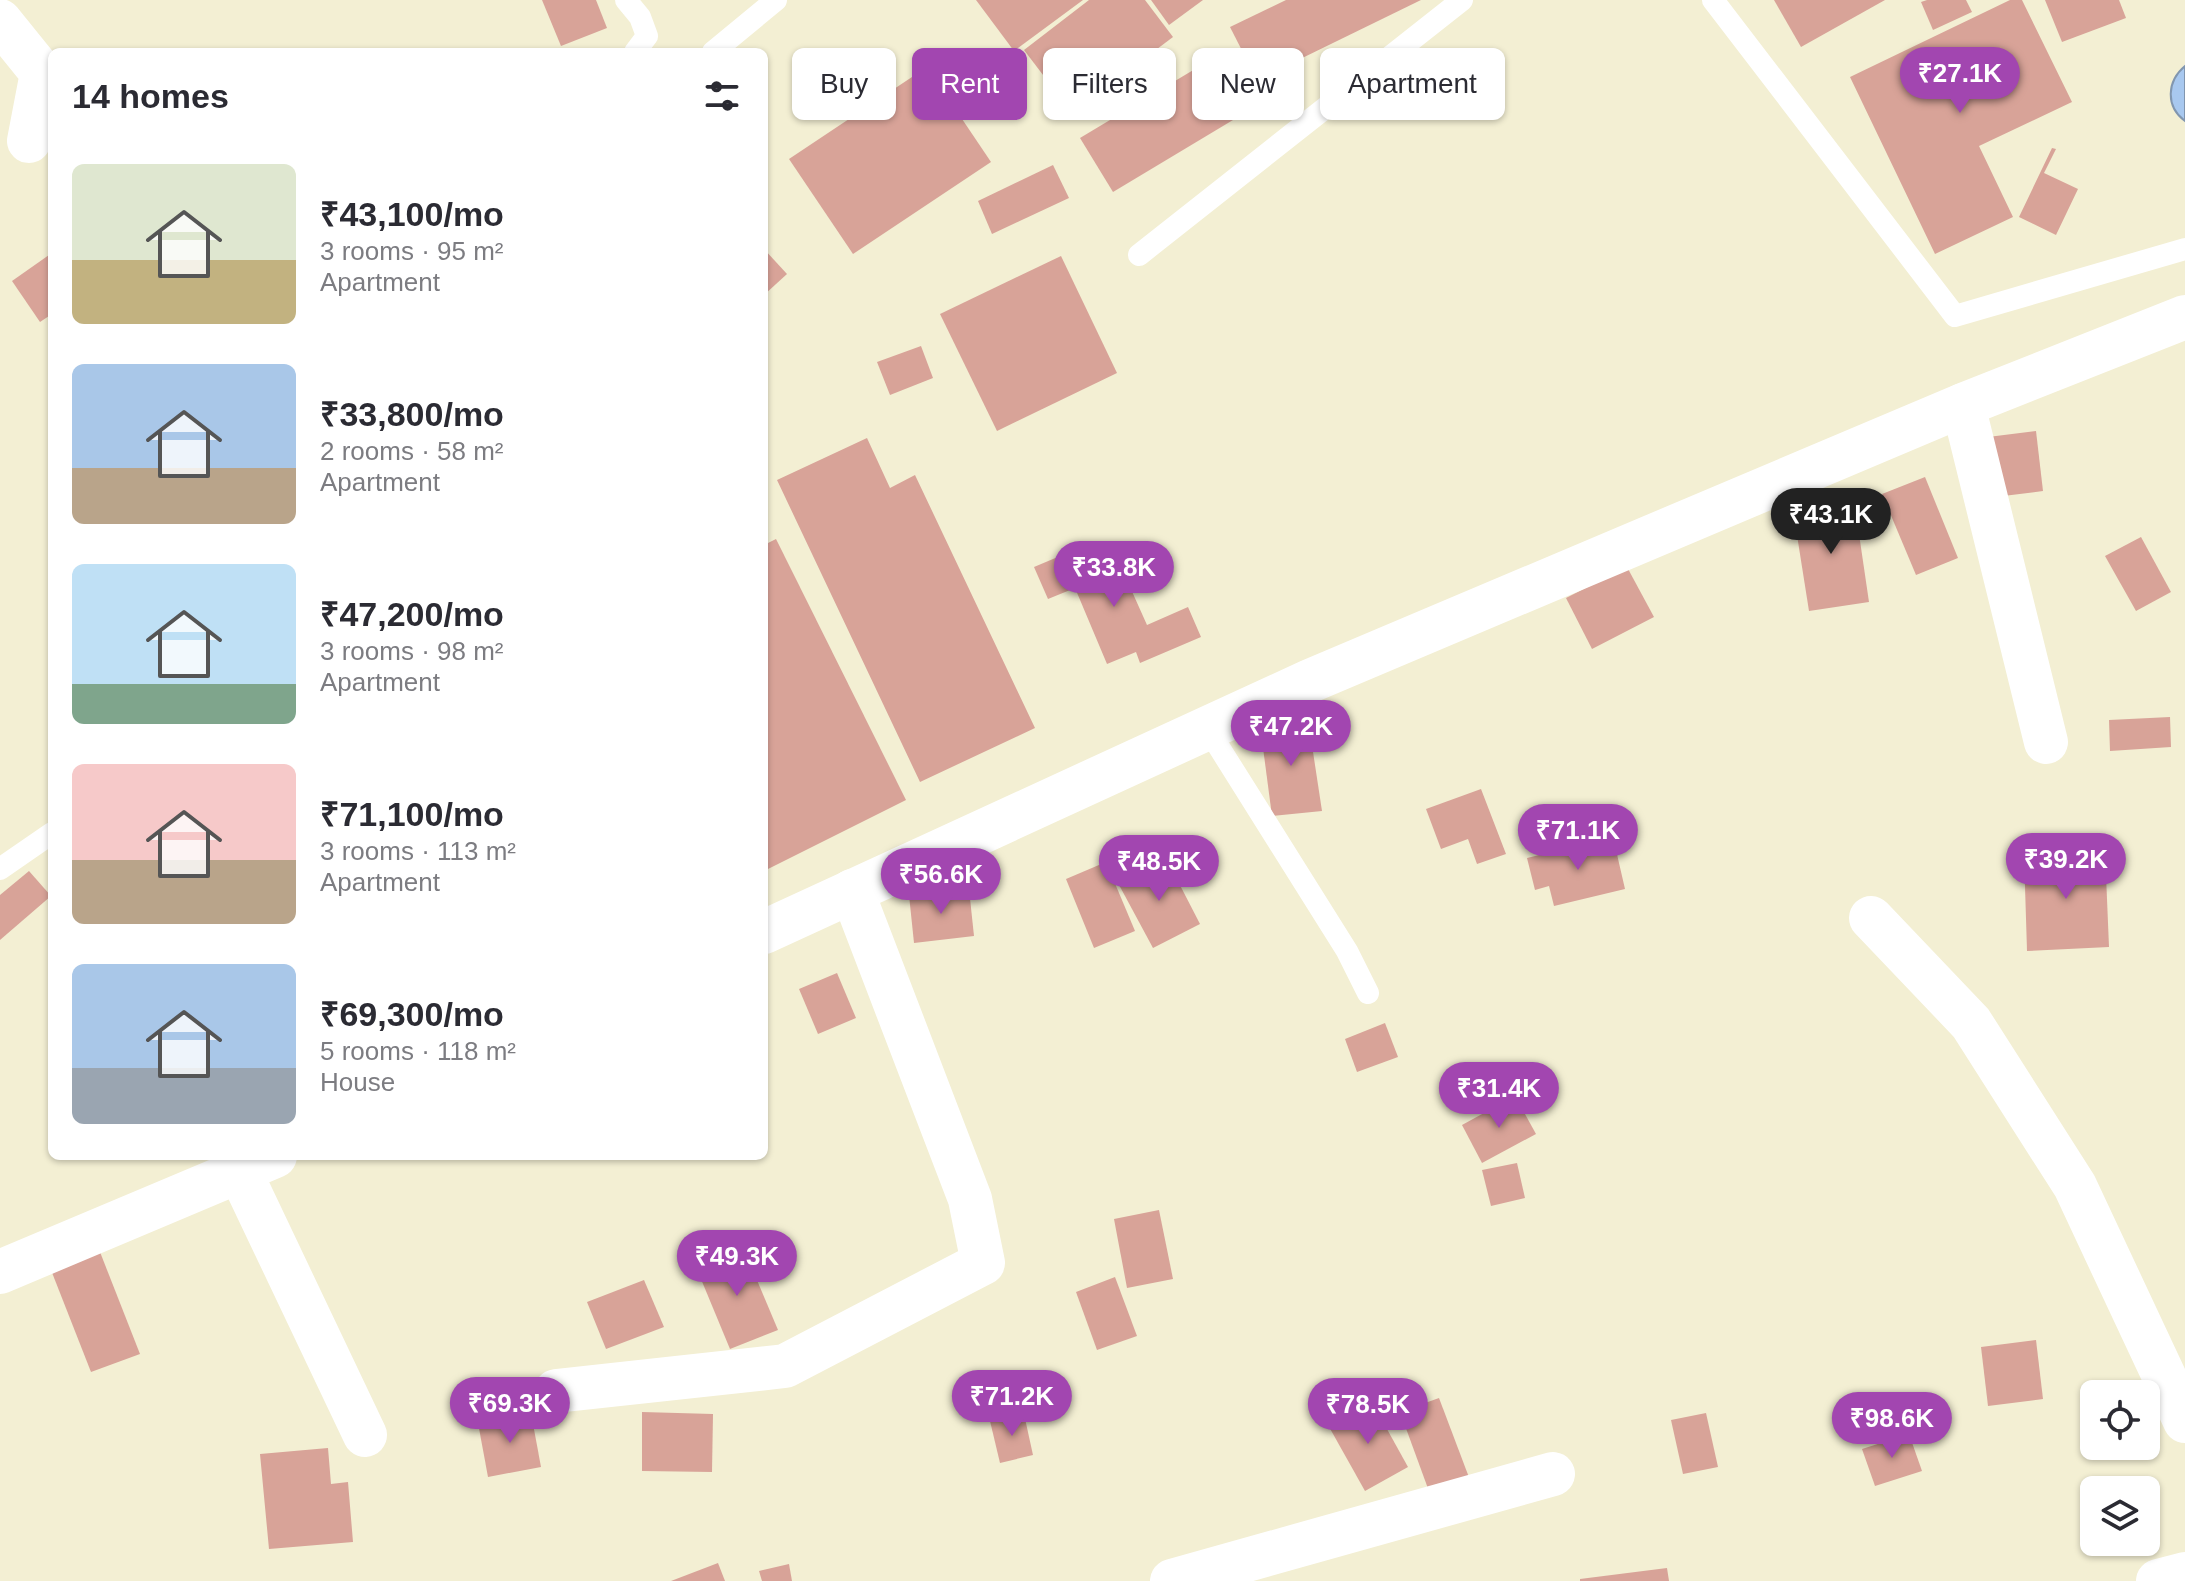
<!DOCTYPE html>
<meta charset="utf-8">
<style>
body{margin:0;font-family:Arial,sans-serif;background:#f7f7f7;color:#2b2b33;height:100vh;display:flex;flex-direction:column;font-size:30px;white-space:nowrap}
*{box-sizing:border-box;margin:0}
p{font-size:26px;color:#7c7c81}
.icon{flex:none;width:44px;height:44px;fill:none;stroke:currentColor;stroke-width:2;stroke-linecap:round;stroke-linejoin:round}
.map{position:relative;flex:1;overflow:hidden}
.panel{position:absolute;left:48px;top:48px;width:720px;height:1112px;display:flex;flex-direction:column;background:#fff;border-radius:12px;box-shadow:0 2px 6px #0004}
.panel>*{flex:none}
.top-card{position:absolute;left:792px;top:48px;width:760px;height:72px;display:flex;gap:16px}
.fabs{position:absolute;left:2080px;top:1380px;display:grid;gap:16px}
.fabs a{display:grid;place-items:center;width:80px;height:80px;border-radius:12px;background:#fff;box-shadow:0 2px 6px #0004;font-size:40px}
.price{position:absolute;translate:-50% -68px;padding:0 18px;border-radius:28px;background:#a246b0;color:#fff;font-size:26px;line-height:52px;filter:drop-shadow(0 2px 4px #0008)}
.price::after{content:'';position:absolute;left:50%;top:48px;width:24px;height:18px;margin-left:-12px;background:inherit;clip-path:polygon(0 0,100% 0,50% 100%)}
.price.on{background:#222;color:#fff}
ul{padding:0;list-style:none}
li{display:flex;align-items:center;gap:24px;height:200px;padding:0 24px}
li span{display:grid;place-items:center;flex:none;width:224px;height:160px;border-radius:12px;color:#555}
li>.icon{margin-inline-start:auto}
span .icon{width:96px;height:96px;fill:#fffc;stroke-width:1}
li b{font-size:34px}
h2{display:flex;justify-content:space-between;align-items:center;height:96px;padding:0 24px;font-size:34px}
.chip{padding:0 28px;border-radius:12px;background:#fff;box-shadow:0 2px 6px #0004;font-size:28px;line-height:72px}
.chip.on{background:#a246b0;color:#fff}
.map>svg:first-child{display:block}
</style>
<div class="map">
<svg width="2185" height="1581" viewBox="0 0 2185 1581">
<rect width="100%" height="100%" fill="#f3efd3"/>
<path fill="#a8c8ef" stroke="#8196af" stroke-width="2" d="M2185,66v55c-20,-15 -18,-40 0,-55z"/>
<g fill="#d8a398">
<path d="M542,0h54l11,28 -46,18z"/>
<path d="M976,0h107l-69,51z"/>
<path d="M1089,0h56l28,37 -101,76 -48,-63z"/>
<path d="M1151,0h52l-34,25z"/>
<path d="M1286,0h135l-164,80 -27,-53z"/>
<path d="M1774,0h111l-84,47z"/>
<path d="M1927,0h39l6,12 -39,18 -12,-28z"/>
<path d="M2010,0h12l50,102 -93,44 34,71 -78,37 -85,-177z"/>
<path d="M2045,0h74l7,18 -64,24z"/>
<path d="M1225,51l33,54 -145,87 -33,-54z"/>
<path d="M927,67l64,95 -138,92 -64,-95z"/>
<path d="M2052,148l4,1 -12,24 34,16 -22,46 -37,-18z"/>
<path d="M1053,165l16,33 -77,36 -14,-33z"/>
<path d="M764,249l23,25 -23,21z"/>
<path d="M49,255l3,59 -12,8 -28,-41z"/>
<path d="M1061,256l56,117 -120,58 -57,-117z"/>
<path d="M921,346l12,32 -43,17 -13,-33z"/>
<path d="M2036,431l7,60 -56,7 -7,-60z"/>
<path d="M867,438l23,50 25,-13 120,253 -115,54 -143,-302z"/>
<path d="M1925,477l33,81 -42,17 -34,-81z"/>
<path d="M1854,500l15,102 -60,9 -16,-101z"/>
<path d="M2141,537l30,55 -35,19 -31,-55z"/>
<path d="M776,539l130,261 -142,71v-326z"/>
<path d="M1091,543l21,52 18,-8 17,38 41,-18 13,30 -61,26 -4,-11 -29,12 -32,-76 -27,11 -14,-32z"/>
<path d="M1627,567l27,50 -62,32 -26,-51z"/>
<path d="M2170,717l1,30 -61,4 -1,-31z"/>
<path d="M1308,719l14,92 -50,5 -12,-91z"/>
<path d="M1481,789l25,65 -29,10 -9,-25 -27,10 -15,-40z"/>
<path d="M1613,837l12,52 -71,17 -5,-20 -14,4 -8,-32z"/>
<path d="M2105,851l4,96 -82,4 -3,-97z"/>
<path d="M1166,858l34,66 -47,24 -35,-65z"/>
<path d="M1106,862l29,69 -41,17 -28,-69z"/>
<path d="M29,871l22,25 -51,44v-45z"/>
<path d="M969,889l5,47 -60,7 -5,-48z"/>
<path d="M837,973l19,45 -38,16 -19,-45z"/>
<path d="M1385,1023l13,34 -41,15 -12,-33z"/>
<path d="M1515,1096l21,38 -54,29 -20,-38z"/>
<path d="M1517,1163l8,35 -34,8 -9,-36z"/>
<path d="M1159,1210l14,69 -46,9 -13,-69z"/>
<path d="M743,1247l35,83 -48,19 -34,-82z"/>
<path d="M100,1252l40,102 -49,18 -40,-102z"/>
<path d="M1115,1277l22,59 -40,14 -21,-58z"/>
<path d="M644,1280l20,47 -58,22 -19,-47z"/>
<path d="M2036,1340l7,59 -55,7 -7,-59z"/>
<path d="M1439,1398l31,82 -40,14 -30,-82z"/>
<path d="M1372,1402l36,65 -43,24 -37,-66z"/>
<path d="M642,1412l71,2 -1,58 -70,-1z"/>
<path d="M531,1413l10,54 -53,10 -10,-54z"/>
<path d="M1706,1413l12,54 -35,7 -12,-54z"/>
<path d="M1024,1414l9,41 -33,8 -10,-42z"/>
<path d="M1909,1434l13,37 -47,15 -13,-37z"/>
<path d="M328,1448l3,36 17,-2 5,60 -84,7 -9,-95z"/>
<path d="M718,1563l7,18h-54z"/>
<path d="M789,1564l3,17h-30l-3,-10z"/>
<path d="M1667,1568l2,13h-89v-2z"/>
</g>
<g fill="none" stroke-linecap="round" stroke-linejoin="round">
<g stroke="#fff" stroke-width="22">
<path d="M626,0l14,17 7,19 -12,16"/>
<path d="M1713,0l242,316 230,-67"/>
<path d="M713,52l63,-52"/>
<path d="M1139,255l323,-255"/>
<path d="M1207,728l140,223 21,42"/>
<path d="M0,869l52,-36"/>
</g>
<g stroke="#fff" stroke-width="44">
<path d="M0,21l42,52 -13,68"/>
<path d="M1963,405l83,337"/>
<path d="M1871,918l100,105 104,163 110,235"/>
<path d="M764,932l546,-251 653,-276 222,-88"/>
<path d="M240,1172l125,263"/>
<path d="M0,1272l275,-116"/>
<path d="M556,1391l229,-25 198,-103 -13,-64 -118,-308"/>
<path d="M1172,1581l381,-107"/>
<path d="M2158,1581l27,-7"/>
</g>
</g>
</svg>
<div class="fabs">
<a><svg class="icon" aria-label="locate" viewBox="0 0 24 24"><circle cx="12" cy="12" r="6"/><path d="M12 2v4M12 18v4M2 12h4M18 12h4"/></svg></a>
<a><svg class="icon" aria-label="layers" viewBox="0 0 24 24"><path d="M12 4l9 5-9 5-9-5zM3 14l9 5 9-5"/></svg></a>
</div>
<b class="price" style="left:1960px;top:115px">₹27.1K</b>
<b class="price on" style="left:1831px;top:556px">₹43.1K</b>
<b class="price" style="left:1114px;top:609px">₹33.8K</b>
<b class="price" style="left:1291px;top:768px">₹47.2K</b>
<b class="price" style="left:1578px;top:872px">₹71.1K</b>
<b class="price" style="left:2066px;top:901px">₹39.2K</b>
<b class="price" style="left:1159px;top:903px">₹48.5K</b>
<b class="price" style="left:941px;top:916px">₹56.6K</b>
<b class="price" style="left:1499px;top:1130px">₹31.4K</b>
<b class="price" style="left:737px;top:1298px">₹49.3K</b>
<b class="price" style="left:1012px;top:1438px">₹71.2K</b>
<b class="price" style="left:510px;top:1445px">₹69.3K</b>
<b class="price" style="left:1368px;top:1446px">₹78.5K</b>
<b class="price" style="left:1892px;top:1460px">₹98.6K</b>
<div class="top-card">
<a class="chip">Buy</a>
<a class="chip on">Rent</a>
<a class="chip">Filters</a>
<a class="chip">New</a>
<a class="chip">Apartment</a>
</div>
<section class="panel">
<h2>14 homes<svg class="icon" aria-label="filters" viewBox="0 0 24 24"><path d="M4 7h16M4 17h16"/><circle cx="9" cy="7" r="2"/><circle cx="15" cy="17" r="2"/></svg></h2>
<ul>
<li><span style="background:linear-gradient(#dfe7d0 60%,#c2b280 0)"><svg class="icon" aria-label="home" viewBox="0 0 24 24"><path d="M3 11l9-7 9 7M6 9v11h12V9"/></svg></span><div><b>₹43,100/mo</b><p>3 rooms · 95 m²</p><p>Apartment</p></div></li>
<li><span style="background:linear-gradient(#a9c7e8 65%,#b9a48a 0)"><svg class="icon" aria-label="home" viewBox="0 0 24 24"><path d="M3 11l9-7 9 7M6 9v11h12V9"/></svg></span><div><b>₹33,800/mo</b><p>2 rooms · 58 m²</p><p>Apartment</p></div></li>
<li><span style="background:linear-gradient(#bfe0f5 75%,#7fa58c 0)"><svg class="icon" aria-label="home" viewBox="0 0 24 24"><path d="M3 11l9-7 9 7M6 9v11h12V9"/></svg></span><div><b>₹47,200/mo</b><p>3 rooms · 98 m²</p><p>Apartment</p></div></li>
<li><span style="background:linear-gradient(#f6c9c9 60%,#b9a48a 0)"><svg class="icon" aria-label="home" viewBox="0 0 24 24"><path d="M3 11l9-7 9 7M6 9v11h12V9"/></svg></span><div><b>₹71,100/mo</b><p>3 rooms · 113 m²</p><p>Apartment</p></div></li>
<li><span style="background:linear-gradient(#a9c7e8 65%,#9aa5b1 0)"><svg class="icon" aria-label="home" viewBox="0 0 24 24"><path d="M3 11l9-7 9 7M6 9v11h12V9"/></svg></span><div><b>₹69,300/mo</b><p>5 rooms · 118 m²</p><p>House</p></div></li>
</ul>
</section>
</div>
